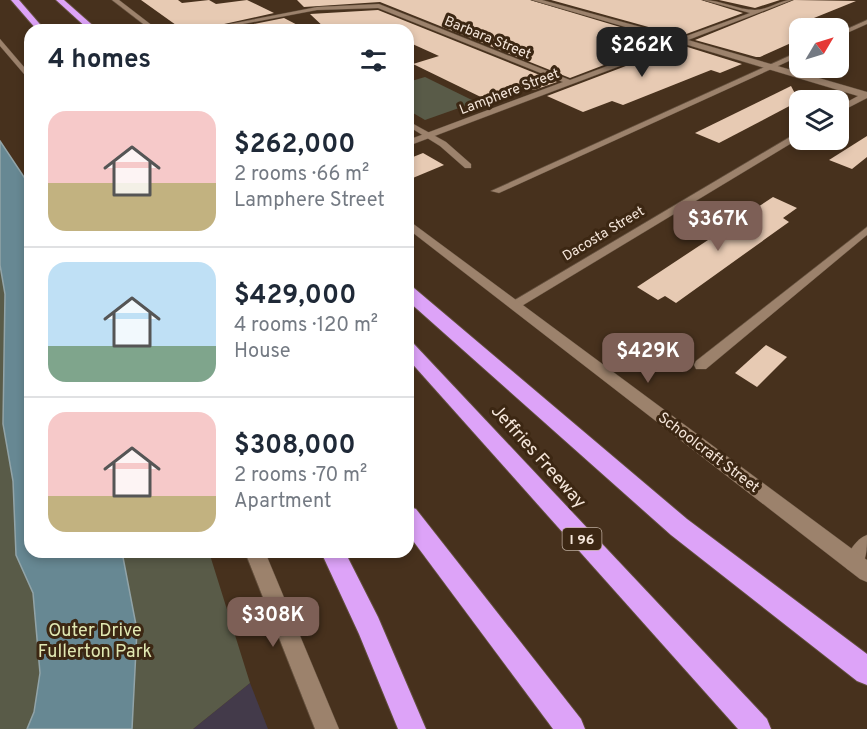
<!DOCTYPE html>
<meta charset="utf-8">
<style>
body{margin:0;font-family:Overpass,sans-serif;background:#f6f6f7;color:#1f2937;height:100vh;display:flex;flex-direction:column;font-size:22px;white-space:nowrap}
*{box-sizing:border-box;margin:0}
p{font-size:20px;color:#747a83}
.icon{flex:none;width:33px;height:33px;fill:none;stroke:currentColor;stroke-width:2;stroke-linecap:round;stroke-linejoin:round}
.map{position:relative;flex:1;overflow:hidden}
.side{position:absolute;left:24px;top:24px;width:390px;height:534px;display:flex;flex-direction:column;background:#fff;border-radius:18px;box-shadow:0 3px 9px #0003}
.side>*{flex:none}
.needle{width:39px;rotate:52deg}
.buttons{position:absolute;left:789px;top:18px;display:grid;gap:12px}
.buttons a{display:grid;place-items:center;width:60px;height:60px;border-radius:12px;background:#fff;box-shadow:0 3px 9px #0003;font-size:30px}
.price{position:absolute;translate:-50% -51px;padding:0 14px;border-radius:12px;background:#7d5f56;color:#fff;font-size:20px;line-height:39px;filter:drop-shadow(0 2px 3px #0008)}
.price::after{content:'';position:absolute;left:50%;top:36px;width:18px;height:14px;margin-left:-9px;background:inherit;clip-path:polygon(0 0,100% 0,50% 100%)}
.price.on{background:#222;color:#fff}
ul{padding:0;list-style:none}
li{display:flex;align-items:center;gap:18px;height:150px;padding:0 24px}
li+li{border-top:2px solid #e0e1e3}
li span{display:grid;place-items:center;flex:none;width:168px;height:120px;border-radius:18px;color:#555}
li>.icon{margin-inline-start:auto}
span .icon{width:72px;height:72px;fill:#fffc;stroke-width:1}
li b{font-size:26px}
h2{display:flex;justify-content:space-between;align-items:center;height:72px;padding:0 24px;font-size:26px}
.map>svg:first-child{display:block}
</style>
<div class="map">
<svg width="867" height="729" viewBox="0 0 867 729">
<rect width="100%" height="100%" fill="#47311d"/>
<path fill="#433a4a" d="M250,683l18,46h-75z"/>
<g fill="#595b48">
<path d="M425,77l51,25 -51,18 -17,-10v-28z"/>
<path d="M0,265l5,29 -1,31 26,227h179l41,131 -57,46h-193z"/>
</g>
<path fill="#678893" stroke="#92a4a8" stroke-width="1.5" d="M0,141l30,45v366h92l15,78 -5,99h-105l7,-17 6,-39 -7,-80 -17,-38 -3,-74 -10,-57 2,-130 -5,-29z"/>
<g fill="#e7cab3">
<path d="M141,0h37l4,3 27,-3 7,4 31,-4 27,13 -77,17h-14z"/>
<path d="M297,0h233l137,41 -97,37 -190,-76 -76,5z"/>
<path d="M551,0h150l42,13 -62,23z"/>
<path d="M719,0h61l-25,8z"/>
<path d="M794,0l62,1 -47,19 -9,-2v21l-40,18h-4l-61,-17z"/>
<path d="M378,10l179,72 -23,8 -8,-3 -39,13 -74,-36 26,-8 -31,-14v-12h-81l-17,-16z"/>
<path d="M284,18l23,12h-84z"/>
<path d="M681,45l61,19 -22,9 -9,-3 -88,35 -11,-4 -29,11 -36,-16z"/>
<path d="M791,86l8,15 -80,42 -24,-10z"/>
<path d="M867,136v21l-15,12 -23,-9z"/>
<path d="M423,153l21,12 -36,15v-21z"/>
<path d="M773,197l24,11 -14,10 6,4 -113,81 -11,-7 -7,4 -21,-13z"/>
<path d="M766,345l21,12 -30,30 -22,-14z"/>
</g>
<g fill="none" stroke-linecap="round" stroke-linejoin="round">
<g stroke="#614e3c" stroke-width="1">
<g id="lane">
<path d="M867,20v4l-29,13v-4z"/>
<path d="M800,51v5l-301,137 -8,-2z"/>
<path d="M408,121l38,21 25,22v4h-6l-25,-22 -32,-20z"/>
<path d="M867,227v8l-161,134h-10l-2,-4 2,-4z"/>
</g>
</g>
<g stroke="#614e3c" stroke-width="1">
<g id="street">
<path d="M532,0h10l139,38 69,-25 -47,-13c18,0 35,10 52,10 13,0 24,-10 37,-10l-104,40 179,52v6l-29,15v-6l20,-11 -177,-53 -273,103v-6l155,-58 -185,-74 -61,2 -106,20h-12l118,-23 62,-3 191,76 104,-39z"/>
<path d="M800,131v7l-280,169 -5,2 -7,-5z"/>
<path d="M867,535c0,15 0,30 -13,37l-7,-3 -3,-7c5,-11 12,-23 23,-27z"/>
</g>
</g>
<g stroke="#614e3c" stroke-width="1">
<g id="secondary">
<path d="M112,0h7l39,30h-7z"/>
<path d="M0,39l30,35v7l-30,-35z"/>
<path d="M408,220l459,340v22l-7,-3 -452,-350z"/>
<path d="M245,552h20l74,177h-24z"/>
</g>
</g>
<g stroke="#614e3c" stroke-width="2">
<g id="highway">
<path d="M11,0h8l26,30h-8z"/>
<path d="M56,0h8l34,30h-9z"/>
<path d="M408,287l6,1 273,231 180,135v31l-10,-4 -186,-146 -263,-234z"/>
<path d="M408,342l6,2 353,375 4,10h-33l-330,-370z"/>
<path d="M408,506l8,3 165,210 4,10h-32l-145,-195z"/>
<path d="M321,552h24l33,65 48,112h-28l-39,-95z"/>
</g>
</g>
<use href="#lane" fill="#9c826c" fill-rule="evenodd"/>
<use href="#street" fill="#9c826c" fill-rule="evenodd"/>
<use href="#secondary" fill="#9c826c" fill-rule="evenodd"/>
<use href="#highway" fill="#dda3f8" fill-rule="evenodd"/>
</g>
<g text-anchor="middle" stroke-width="6" stroke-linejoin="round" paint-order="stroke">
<g font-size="14" fill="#f5e6da" stroke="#3c2713">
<text transform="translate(488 37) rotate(22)" y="5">Barbara Street</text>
<text transform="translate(509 91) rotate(-21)" y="5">Lamphere Street</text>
<text transform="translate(603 233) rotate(-31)" y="5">Dacosta Street</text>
</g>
<rect fill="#3c2713" stroke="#bead9e" stroke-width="1.5" x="562.5" y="528" width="39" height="22" rx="4.5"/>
<g font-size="14" font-weight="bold" fill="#f5e6da">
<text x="582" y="544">I 96</text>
</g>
<g font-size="15" fill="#f5e6da" stroke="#3c2713">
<text transform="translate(709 452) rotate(37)" y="5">Schoolcraft Street</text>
</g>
<g font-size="18" fill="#f5e6da" stroke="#3c2713">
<text transform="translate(539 456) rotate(48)" y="6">Jeffries Freeway</text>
</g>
<g font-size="18" fill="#e1e8b2" stroke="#3c2713">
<text x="95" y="636">Outer Drive<tspan x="95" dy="21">Fullerton Park</tspan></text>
</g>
</g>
</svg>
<div class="buttons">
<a><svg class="needle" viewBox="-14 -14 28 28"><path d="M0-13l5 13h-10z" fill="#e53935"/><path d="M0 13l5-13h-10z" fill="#747a83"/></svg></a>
<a><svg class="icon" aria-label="layers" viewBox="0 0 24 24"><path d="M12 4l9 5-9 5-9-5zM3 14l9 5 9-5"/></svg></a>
</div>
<b class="price on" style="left:642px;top:78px">$262K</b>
<b class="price" style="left:718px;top:252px">$367K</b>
<b class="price" style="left:648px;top:384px">$429K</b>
<b class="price" style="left:273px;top:648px">$308K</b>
<section class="side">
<h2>4 homes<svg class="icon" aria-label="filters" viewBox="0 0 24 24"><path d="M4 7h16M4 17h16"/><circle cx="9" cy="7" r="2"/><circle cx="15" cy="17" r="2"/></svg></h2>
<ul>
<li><span style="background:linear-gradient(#f6c9c9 60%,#c2b280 0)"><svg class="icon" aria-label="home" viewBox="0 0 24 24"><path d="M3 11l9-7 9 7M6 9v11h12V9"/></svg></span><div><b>$262,000</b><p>2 rooms · 66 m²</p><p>Lamphere Street</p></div></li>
<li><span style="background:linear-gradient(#bfe0f5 70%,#7fa58c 0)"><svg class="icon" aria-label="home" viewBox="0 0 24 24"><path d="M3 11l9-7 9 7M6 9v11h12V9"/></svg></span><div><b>$429,000</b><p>4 rooms · 120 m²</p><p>House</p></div></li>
<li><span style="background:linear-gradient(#f6c9c9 70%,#c2b280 0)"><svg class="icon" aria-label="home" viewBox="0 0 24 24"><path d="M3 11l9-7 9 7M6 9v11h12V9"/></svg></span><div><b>$308,000</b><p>2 rooms · 70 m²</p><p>Apartment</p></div></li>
</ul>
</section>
</div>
